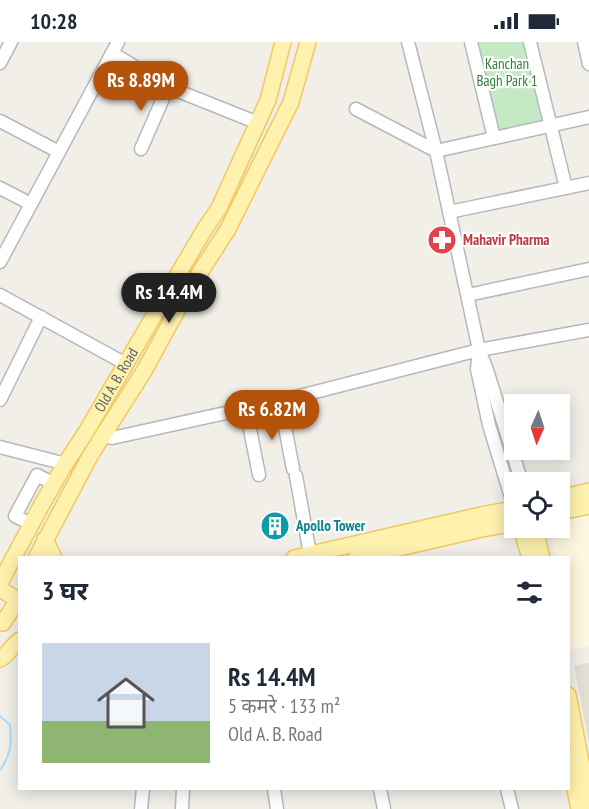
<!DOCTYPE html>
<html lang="hi">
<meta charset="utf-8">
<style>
body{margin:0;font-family:"PT Sans Narrow","Noto Sans Devanagari",sans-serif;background:#f6f6f7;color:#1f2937;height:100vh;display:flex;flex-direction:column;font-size:22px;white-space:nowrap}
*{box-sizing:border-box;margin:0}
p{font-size:20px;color:#747a83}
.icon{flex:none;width:33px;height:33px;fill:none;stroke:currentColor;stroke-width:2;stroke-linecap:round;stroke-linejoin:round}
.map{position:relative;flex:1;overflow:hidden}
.sheet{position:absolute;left:18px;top:514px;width:552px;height:234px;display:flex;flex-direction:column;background:#fff;border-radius:0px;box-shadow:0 3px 15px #0003}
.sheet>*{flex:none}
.needle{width:39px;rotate:183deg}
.controls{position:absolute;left:504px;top:352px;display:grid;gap:12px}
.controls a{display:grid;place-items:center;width:66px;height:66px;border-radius:0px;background:#fff;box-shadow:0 3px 15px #0003;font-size:30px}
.price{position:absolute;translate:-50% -51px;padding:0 14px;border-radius:21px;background:#b45309;color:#fff;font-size:20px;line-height:39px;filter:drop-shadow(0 2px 3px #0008)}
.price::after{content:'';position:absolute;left:50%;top:36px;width:18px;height:14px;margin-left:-9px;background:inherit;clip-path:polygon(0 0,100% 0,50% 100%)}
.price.active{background:#222;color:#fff}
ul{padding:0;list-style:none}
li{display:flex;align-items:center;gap:18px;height:150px;padding:0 24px}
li+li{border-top:2px solid #e0e1e3}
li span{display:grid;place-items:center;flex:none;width:168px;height:120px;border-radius:0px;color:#555}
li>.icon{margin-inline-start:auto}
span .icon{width:72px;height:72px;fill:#fffc;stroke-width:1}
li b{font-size:26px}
h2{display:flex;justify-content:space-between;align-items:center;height:72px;padding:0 24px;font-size:26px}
.status{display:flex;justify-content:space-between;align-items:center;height:42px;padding:0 30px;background:#fff;direction:ltr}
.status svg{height:16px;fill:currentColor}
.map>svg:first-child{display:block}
</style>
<div class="status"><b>10:28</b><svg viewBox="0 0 49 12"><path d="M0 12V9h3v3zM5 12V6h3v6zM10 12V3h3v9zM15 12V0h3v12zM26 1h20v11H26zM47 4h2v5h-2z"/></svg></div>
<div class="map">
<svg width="589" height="767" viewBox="0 0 589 767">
<rect width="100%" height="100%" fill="#f1efe8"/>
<path fill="#fef7e0" d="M589,467v137l-19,4 -2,-11v-81h-13l-4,-30h9v-12z"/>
<path fill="#e1ded6" d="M589,621v79l-15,-76z"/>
<path fill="#c5e8c5" d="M474,0h51l18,82 -46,11z"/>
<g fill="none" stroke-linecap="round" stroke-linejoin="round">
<path stroke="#aadaff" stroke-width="2" d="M0,674l10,9c2,18 1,30 -10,45"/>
<g stroke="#b5b8bc" stroke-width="15">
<g id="minor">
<path d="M408,0l28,109 43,199 8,20 35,113"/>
<path d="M471,0l23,96"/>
<path d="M530,0l36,146"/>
<path d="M584,0l5,22"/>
<path d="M112,11l56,34 90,36"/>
<path d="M0,21l11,-21"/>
<path d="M356,67l80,42 153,-34"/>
<path d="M0,79l59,31"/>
<path d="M141,107l27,-62"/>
<path d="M0,146l31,16"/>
<path d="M449,170l140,-29"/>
<path d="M0,220l118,-220"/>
<path d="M0,253l126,69"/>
<path d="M468,253l121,-26"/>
<path d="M479,310l-2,17 12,56 25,82"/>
<path d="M0,358l41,-83"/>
<path d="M280,359l13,68"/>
<path d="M246,367l13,66"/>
<path d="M105,392l7,4 168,-37 199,-51 110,-20"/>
<path d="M0,405l66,17"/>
<path d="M296,434l14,78"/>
<path d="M31,482l-16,-8 22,-41 17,9"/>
<path d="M274,747l3,20"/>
<path d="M380,747l4,20"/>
<path d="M507,747l5,20"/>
<path d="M141,767l2,-20"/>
<path d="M182,767l1,-20"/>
</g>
</g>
<g stroke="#f2c960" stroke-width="18">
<g id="major">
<path d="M560,456l29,-7"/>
<path d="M560,470l29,-6"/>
<path d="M521,486l9,30"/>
<path d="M535,486l7,30"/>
<path d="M45,497l9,19"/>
<path d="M36,516l54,-102 54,-85 44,-80 40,-62 63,-127 17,-60"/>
<path d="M294,516l187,-43 33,-6"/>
<path d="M356,516l126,-29 32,-6"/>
<path id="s1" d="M0,541l41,-77 21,-37 24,-37 118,-202 15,-22 49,-108 15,-58"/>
<path d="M0,547l18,11 -15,23 -3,-2"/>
<path d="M0,617c9,-5 12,-14 20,-19"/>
<path d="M568,653l21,108"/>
<path d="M568,713l11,54"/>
</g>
</g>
<use href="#minor" stroke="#fff" stroke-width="12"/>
<use href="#major" stroke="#fff2af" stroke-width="15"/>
</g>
<defs>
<g id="pharmacy-disc" transform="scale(1.5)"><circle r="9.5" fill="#e0444e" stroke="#fff"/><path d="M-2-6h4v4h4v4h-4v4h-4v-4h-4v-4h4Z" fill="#fff"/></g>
<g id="building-disc" transform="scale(1.5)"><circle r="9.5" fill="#0f9aa8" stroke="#fff"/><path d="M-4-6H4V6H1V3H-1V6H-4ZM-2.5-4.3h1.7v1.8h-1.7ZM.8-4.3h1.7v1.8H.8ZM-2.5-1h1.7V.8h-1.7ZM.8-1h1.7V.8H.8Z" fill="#fff"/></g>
</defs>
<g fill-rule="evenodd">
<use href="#pharmacy-disc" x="442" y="198"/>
<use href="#building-disc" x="275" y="484"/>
</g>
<g text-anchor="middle" stroke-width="4.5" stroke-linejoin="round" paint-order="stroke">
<g font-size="15" fill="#348238" stroke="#fff">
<text x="507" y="27">Kanchan<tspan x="507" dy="17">Bagh Park 1</tspan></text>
</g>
<g font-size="15" font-weight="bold" fill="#be3a42" stroke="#fff" text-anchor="start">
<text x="463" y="203">Mahavir Pharma</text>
</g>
<g font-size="15" fill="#5f6368" stroke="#fff">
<text dy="5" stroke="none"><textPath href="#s1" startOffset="234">Old A. B. Road</textPath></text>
</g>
<g font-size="15" font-weight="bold" fill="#0d838f" stroke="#fff" text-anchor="start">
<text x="296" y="489">Apollo Tower</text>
</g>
</g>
</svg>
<div class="controls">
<a><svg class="needle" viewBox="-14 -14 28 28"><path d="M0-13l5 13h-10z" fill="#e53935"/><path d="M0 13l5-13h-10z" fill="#747a83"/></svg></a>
<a><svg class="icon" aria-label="locate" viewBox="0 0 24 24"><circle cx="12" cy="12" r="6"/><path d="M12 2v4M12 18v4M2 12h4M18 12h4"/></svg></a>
</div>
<b class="price" style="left:141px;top:70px">Rs 8.89M</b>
<b class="price active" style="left:169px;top:282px">Rs 14.4M</b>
<b class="price" style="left:272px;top:399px">Rs 6.82M</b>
<section class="sheet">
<h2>3 घर<svg class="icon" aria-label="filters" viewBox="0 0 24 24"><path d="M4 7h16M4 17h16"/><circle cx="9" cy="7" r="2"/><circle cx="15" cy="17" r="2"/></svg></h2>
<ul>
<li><span style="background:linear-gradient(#c9d6e8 65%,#8fb573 0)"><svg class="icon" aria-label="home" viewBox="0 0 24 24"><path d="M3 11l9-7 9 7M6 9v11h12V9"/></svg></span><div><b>Rs 14.4M</b><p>5 कमरे · 133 m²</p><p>Old A. B. Road</p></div></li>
</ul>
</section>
</div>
